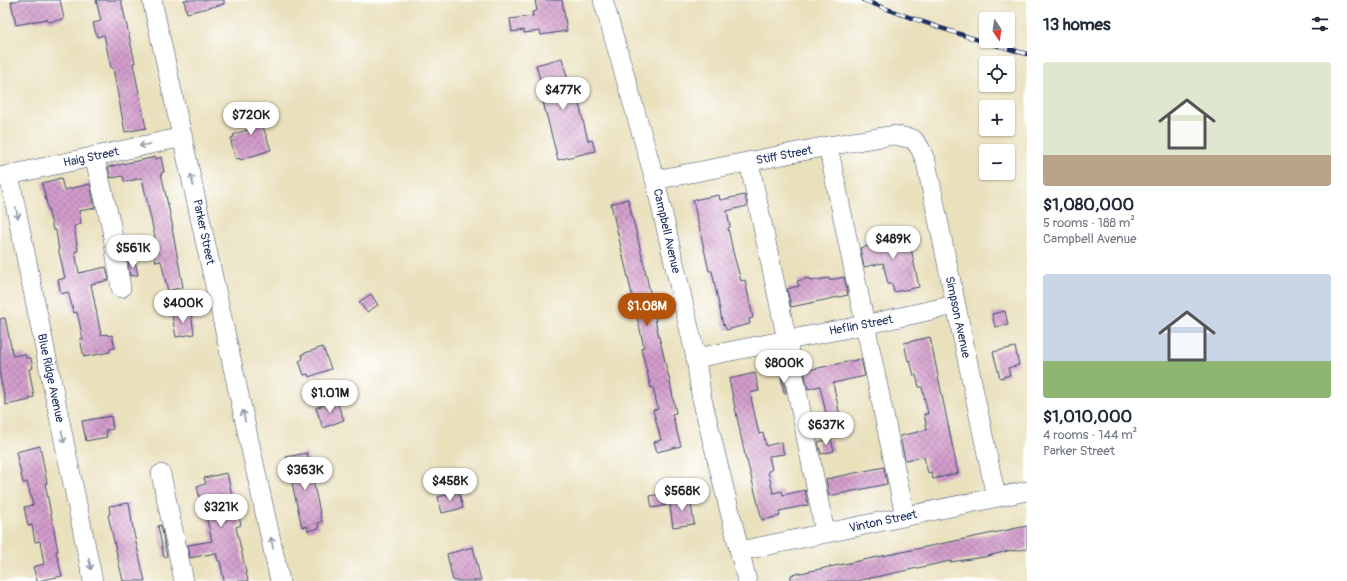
<!DOCTYPE html>
<meta charset="utf-8">
<style>
body{margin:0;font-family:Pangolin,sans-serif;background:#f2f2f3;color:#1f2937;height:100vh;display:flex;flex-direction:column;font-size:15px;white-space:nowrap}
*{box-sizing:border-box;margin:0}
p{font-size:13px;color:#747a83}
.icon{flex:none;width:22px;height:22px;fill:none;stroke:currentColor;stroke-width:2;stroke-linecap:round;stroke-linejoin:round}
.map{position:relative;flex:1;overflow:hidden}
.panel{display:flex;flex-direction:column;background:#fff;width:320px}
.panel>*{flex:none}
.needle{width:26px;rotate:167deg}
.buttons{position:absolute;left:979px;top:12px;display:grid;gap:8px}
.buttons a{display:grid;place-items:center;width:36px;height:36px;border-radius:4px;background:#fff;box-shadow:0 1px 3px #0004;font-size:20px}
.price{position:absolute;translate:-50% -34px;padding:0 9px;border-radius:14px;background:#fff;color:#222;font-size:13px;line-height:26px;filter:drop-shadow(0 1px 2px #0008)}
.price::after{content:'';position:absolute;left:50%;top:24px;width:12px;height:9px;margin-left:-6px;background:inherit;clip-path:polygon(0 0,100% 0,50% 100%)}
.price.selected{background:#b45309;color:#fff}
ul{padding:0;list-style:none}
li{display:grid;align-content:center;gap:8px;height:212px;padding:0 16px}
li span{display:grid;place-items:center;height:124px;border-radius:4px;color:#555}
li>.icon{margin-inline-start:auto}
span .icon{width:72px;height:72px;fill:#fffc;stroke-width:1}
li b{font-size:17px}
h2{display:flex;justify-content:space-between;align-items:center;height:48px;padding:0 16px;font-size:17px}
main{display:flex;flex:1;min-height:0}
.map>svg:first-child{display:block}
</style>
<main>
<div class="map">
<svg width="1027" height="581" viewBox="0 0 1027 581">
<defs>
<pattern id="building-cross-hatch" width="8" height="8" patternUnits="userSpaceOnUse"><rect width="8" height="8" fill="#d39dcb"/><path d="M0 0l8 8M0 8l8-8" fill="none" stroke="#aa80a8"/></pattern>
</defs>
<rect width="100%" height="100%" fill="#fff"/>
<filter id="ink" filterUnits="userSpaceOnUse"><feTurbulence type="fractalNoise" baseFrequency=".025" numOctaves="2"/><feDisplacementMap in="SourceGraphic" scale="8" xChannelSelector="R" yChannelSelector="G"/><feConvolveMatrix kernelMatrix="1 2 1 2 8 2 1 2 1" color-interpolation-filters="sRGB"/></filter>
<filter id="wash" filterUnits="userSpaceOnUse"><feTurbulence type="fractalNoise" baseFrequency=".012" numOctaves="4" result="noise"/><feDisplacementMap in="SourceGraphic" scale="16" xChannelSelector="R" yChannelSelector="G"/><feGaussianBlur stdDeviation="0.9" result="paint"/><feColorMatrix in="noise" values="0 0 0 0 0 0 0 0 0 0 0 0 0 0 0 0 0 1.4 0 .05"/><feComposite in="paint" operator="in"/></filter>
<g filter="url(#wash)">
<rect width="100%" height="100%" fill="#e9e0bc"/>
<g id="blocks">
<g fill="url(#building-cross-hatch)">
<path d="M19,0h41l4,19 -16,3 -1,-3 -31,6 -5,-23z"/>
<path d="M96,0h25l13,58 1,5h-2l13,65 -21,4 -12,-64h-2l-7,-33 -7,2 -4,-14 8,-2z"/>
<path d="M184,0h40v4l-37,9z"/>
<path d="M535,0h27l5,31 -26,4 -1,-4 -16,2v-3l-12,2 -2,-13 23,-3 -1,-4 5,-1z"/>
<path d="M562,58l7,26 5,-1 14,58 4,-1 3,11 -37,9 -18,-70h3l-7,-25z"/>
<path d="M257,103l5,14 -2,1 11,32 -31,10 -1,-2 -3,1 -5,-17h1l-1,-4 3,-1 -1,-2 17,-6 -8,-21z"/>
<path d="M156,157v2l5,-2 3,15 -3,1 12,55h-1l11,59 -15,4 -7,-30 -5,1 -2,-11h1l-2,-9h3l-14,-64 -17,4 -2,-6 -12,2 -3,-11z"/>
<path d="M61,178l3,12 26,-6 5,24 -16,3 2,13 -7,2 4,25h-3l4,22 27,-6 3,13 -18,4 10,51 6,-1 1,2 4,-1 3,13 -5,1v3l-26,5 -4,-18h3l-6,-27 -3,1 -6,-21 -7,2 -3,-14 7,-2 -6,-26 -3,-22h-3l-11,-47z"/>
<path d="M719,195l1,5 25,-5 2,11 -20,5 3,16 -2,1 5,24 8,29 4,-1 8,38 -4,1 1,5 -24,6 -2,-6 -1,1 -11,-54h-3l-16,-71z"/>
<path d="M628,199l14,57 14,64h-1l15,62 6,31 -4,1 9,32 -24,6 -3,-10 7,-2 -8,-30 5,-1 -5,-22 -2,1 -10,-40 3,-1 -33,-143z"/>
<path d="M887,228l2,8 13,-3 1,7 6,-1 10,48 -25,5 -2,-8h-4l-5,-21 -19,4 -4,-19 18,-4 -3,-13z"/>
<path d="M135,261l3,14 -8,1 -2,-14z"/>
<path d="M844,277l4,18 -57,12 -4,-18 12,-3 -2,-5 12,-3 1,3 19,-3v2z"/>
<path d="M371,294l7,11 -11,7 -8,-10z"/>
<path d="M1005,311l3,14 -13,2 -3,-13z"/>
<path d="M191,312l3,22 -18,3 -4,-22z"/>
<path d="M5,318l8,38 12,-2 1,4h5l2,10 -4,1 5,28 -5,1 1,2 -24,5 -6,-29v-57z"/>
<path d="M930,337l28,136 -25,6 -2,-7 -3,1 -4,-16 -19,3 -5,-24 27,-6 -3,-16h4l-6,-27h-3l-3,-12 -2,1 -4,-16 -2,1 -4,-18z"/>
<path d="M323,347l8,22 -22,8 -1,-3 -4,1 -5,-14 4,-2 -1,-5z"/>
<path d="M1015,347l4,18 -11,3 2,7 -10,3 -7,-26z"/>
<path d="M861,359l4,17 -32,7 8,37 -13,3 -8,-37 -12,3 -4,-18z"/>
<path d="M755,373l4,18 -9,2 9,41 4,-1 3,13 15,-4 3,12 -15,2 3,14 -4,1 5,22 9,-2 1,4 22,-5 3,15 -29,6 1,5 -18,4 -15,-60h-1l-17,-81z"/>
<path d="M781,376h2l3,17h-2z"/>
<path d="M336,400l8,20 -21,8 -7,-20z"/>
<path d="M111,416l2,13 -7,1 1,7 -21,4 -4,-20z"/>
<path d="M831,439l3,12 -13,3 -3,-12z"/>
<path d="M40,446l7,37h-2l13,68h-2l6,25 -25,5 -4,-14 11,-3 -4,-23 -5,1 -3,-17 -4,1 -4,-19 9,-2 -6,-23 -4,1 -7,-31z"/>
<path d="M307,453l15,69 -4,1 1,5 -11,3 -1,-5 -5,1 -16,-70z"/>
<path d="M884,467l3,17 -58,12 -3,-17z"/>
<path d="M227,473l9,40 2,-1 3,13 -5,2 12,54h-24l-4,-20h-2l-2,-8 -26,5 -2,-13 24,-4 -10,-42 -2,1 -3,-14 9,-2 -2,-6z"/>
<path d="M459,492l4,16 -21,5 -4,-16z"/>
<path d="M665,493l2,12 -15,3 -2,-12z"/>
<path d="M690,497l4,27 -21,3 -4,-27z"/>
<path d="M129,503l5,31 11,47h-22l-15,-66 2,-1 -1,-8z"/>
<path d="M161,525l6,31 -3,1 -6,-31z"/>
<path d="M1027,526v23l-15,2v-1l-28,7 -34,5v-1l-93,20h-66v-6z"/>
<path d="M473,547l8,34h-28l-6,-27z"/>
</g>
</g>
</g>
<g filter="url(#ink)">
<use href="#blocks" fill-opacity="0" stroke="#3a4a6c" stroke-width="1"/>
<g fill="none" stroke-linecap="round" stroke-linejoin="round">
<g stroke="#3a4a6c" stroke-width="20">
<g id="minor">
<path d="M152,0l128,581"/>
<path d="M603,0l52,180 41,178 5,37 46,186"/>
<path d="M828,146l77,370"/>
<path d="M94,156l17,69 10,63"/>
<path d="M749,162l38,178 38,193"/>
<path d="M9,175l84,406"/>
<path d="M0,177l183,-40"/>
<path d="M655,180l173,-34 66,-11 19,4 7,9 6,14 70,335"/>
<path d="M696,358l168,-33 91,-20"/>
<path d="M161,474l23,107"/>
<path d="M740,551l287,-60"/>
</g>
</g>
<use href="#minor" stroke="#fff" stroke-width="19"/>
<g stroke="#1b2f5e" stroke-width="4.5">
<path id="rail" d="M863,0c54,21 109,39 164,54"/>
</g>
<use href="#rail" stroke="#fff" stroke-width="3" stroke-dasharray="9" stroke-linecap="butt"/>
</g>
<defs><path id="oneway-shaft" d="M-6 0H5M1.5-3L5.5 0L1.5 3" fill="none" stroke-width="1.6" stroke-linecap="round" stroke-linejoin="round"/></defs>
<g stroke="#8d97ae">
<use href="#oneway-shaft" transform="translate(145 145) rotate(168)"/>
<use href="#oneway-shaft" transform="translate(192 180) rotate(-102)"/>
<use href="#oneway-shaft" transform="translate(17 213) rotate(78)"/>
<use href="#oneway-shaft" transform="translate(244 416) rotate(-102)"/>
<use href="#oneway-shaft" transform="translate(63 437) rotate(78)"/>
<use href="#oneway-shaft" transform="translate(272 543) rotate(-102)"/>
<use href="#oneway-shaft" transform="translate(90 564) rotate(78)"/>
</g>
</g>
<g text-anchor="middle" stroke-width="3" stroke-linejoin="round" paint-order="stroke">
<g font-size="12" fill="#1b2f5e" stroke="#fff">
<text transform="translate(784 155) rotate(-11)" y="4">Stiff Street</text>
<text transform="translate(91 157) rotate(-12)" y="4">Haig Street</text>
<text transform="translate(667 231) rotate(77)" y="4">Campbell Avenue</text>
<text transform="translate(204 232) rotate(78)" y="4">Parker Street</text>
<text transform="translate(958 317) rotate(78)" y="4">Simpson Avenue</text>
<text transform="translate(861 325) rotate(-11)" y="4">Heflin Street</text>
<text transform="translate(51 378) rotate(78)" y="4">Blue Ridge Avenue</text>
<text transform="translate(883 521) rotate(-12)" y="4">Vinton Street</text>
</g>
</g>
</svg>
<div class="buttons">
<a><svg class="needle" viewBox="-14 -14 28 28"><path d="M0-13l5 13h-10z" fill="#e53935"/><path d="M0 13l5-13h-10z" fill="#747a83"/></svg></a>
<a><svg class="icon" aria-label="locate" viewBox="0 0 24 24"><circle cx="12" cy="12" r="6"/><path d="M12 2v4M12 18v4M2 12h4M18 12h4"/></svg></a>
<a>+</a>
<a>−</a>
</div>
<b class="price" style="left:563px;top:111px">$477K</b>
<b class="price" style="left:251px;top:136px">$720K</b>
<b class="price" style="left:893px;top:260px">$489K</b>
<b class="price" style="left:133px;top:269px">$561K</b>
<b class="price" style="left:183px;top:324px">$400K</b>
<b class="price selected" style="left:647px;top:327px">$1.08M</b>
<b class="price" style="left:784px;top:384px">$800K</b>
<b class="price" style="left:330px;top:414px">$1.01M</b>
<b class="price" style="left:826px;top:446px">$637K</b>
<b class="price" style="left:305px;top:491px">$363K</b>
<b class="price" style="left:450px;top:502px">$458K</b>
<b class="price" style="left:682px;top:512px">$568K</b>
<b class="price" style="left:221px;top:528px">$321K</b>
</div>
<section class="panel">
<h2>13 homes<svg class="icon" aria-label="filters" viewBox="0 0 24 24"><path d="M4 7h16M4 17h16"/><circle cx="9" cy="7" r="2"/><circle cx="15" cy="17" r="2"/></svg></h2>
<ul>
<li><span style="background:linear-gradient(#dfe7d0 75%,#b9a48a 0)"><svg class="icon" aria-label="home" viewBox="0 0 24 24"><path d="M3 11l9-7 9 7M6 9v11h12V9"/></svg></span><div><b>$1,080,000</b><p>5 rooms · 188 m²</p><p>Campbell Avenue</p></div></li>
<li><span style="background:linear-gradient(#c9d6e8 70%,#8fb573 0)"><svg class="icon" aria-label="home" viewBox="0 0 24 24"><path d="M3 11l9-7 9 7M6 9v11h12V9"/></svg></span><div><b>$1,010,000</b><p>4 rooms · 144 m²</p><p>Parker Street</p></div></li>
</ul>
</section>
</main>
